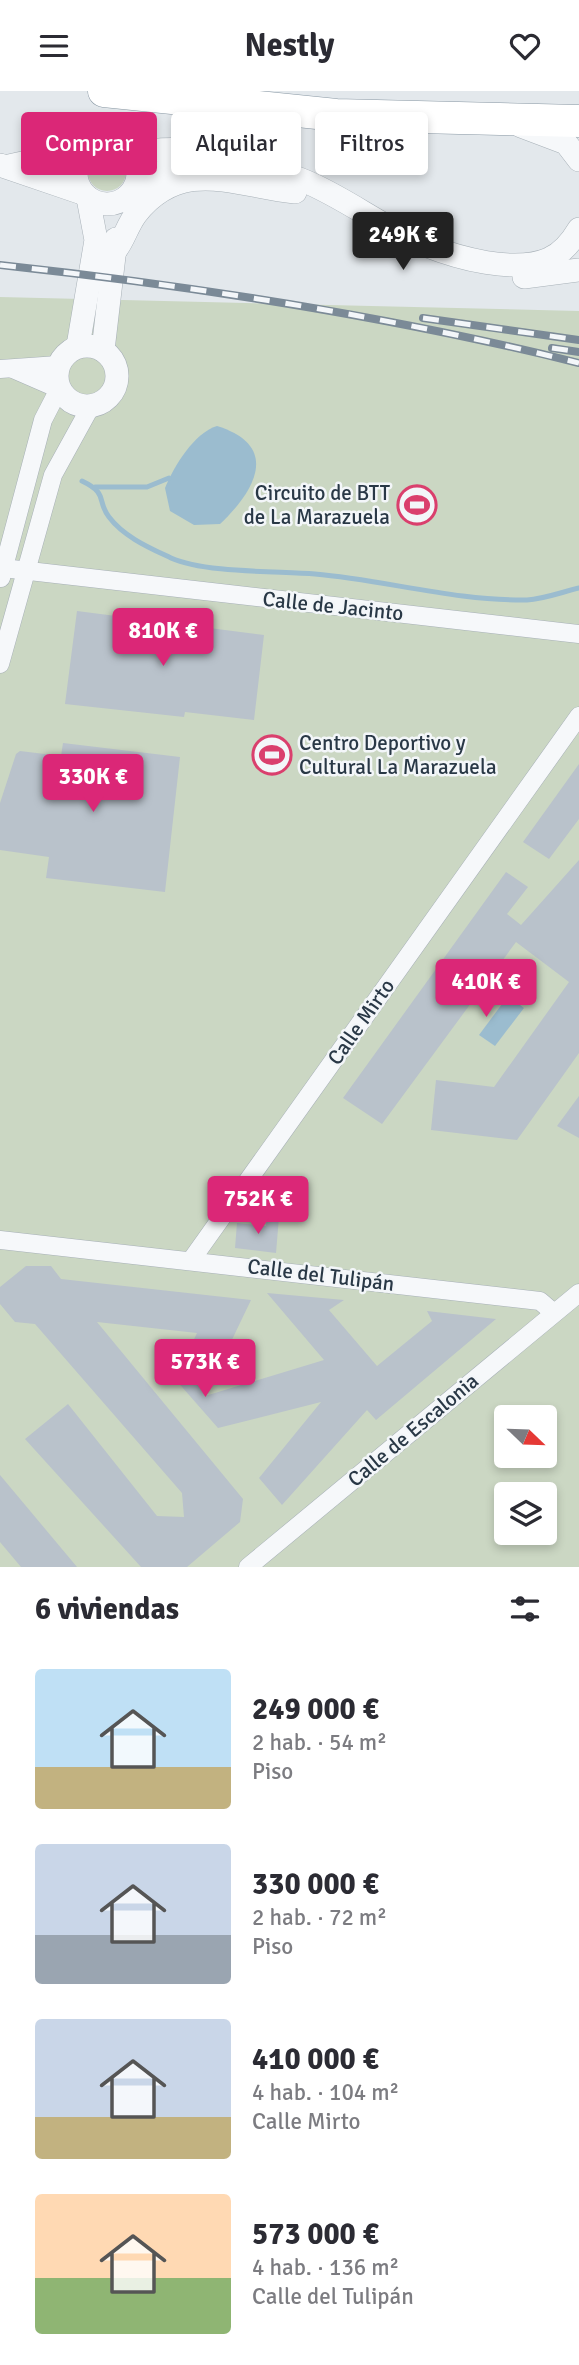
<!DOCTYPE html>
<html lang="es">
<meta charset="utf-8">
<style>
body{margin:0;font-family:Signika,sans-serif;background:#f2f2f3;color:#2b2b33;height:100vh;display:flex;flex-direction:column;font-size:26px;white-space:nowrap}
*{box-sizing:border-box;margin:0}
p{font-size:23px;color:#7c7c81}
.icon{flex:none;width:38px;height:38px;fill:none;stroke:currentColor;stroke-width:2;stroke-linecap:round;stroke-linejoin:round}
.map{position:relative;height:1476px;overflow:hidden}
.details{display:flex;flex-direction:column;background:#fff;flex:1}
.details>*{flex:none}
.guide{position:absolute;left:21px;top:21px;width:537px;height:63px;display:flex;gap:14px}
.needle{width:46px;rotate:113deg}
.tools{position:absolute;left:494px;top:1314px;display:grid;gap:14px}
.tools a{display:grid;place-items:center;width:63px;height:63px;border-radius:7px;background:#fff;box-shadow:0 4px 10px #0003;font-size:35px}
.price{position:absolute;translate:-50% -60px;padding:0 16px;border-radius:7px;background:#db2777;color:#fff;font-size:23px;line-height:46px;filter:drop-shadow(0 2px 4px #0008)}
.price::after{content:'';position:absolute;left:50%;top:42px;width:21px;height:16px;margin-left:-10px;background:inherit;clip-path:polygon(0 0,100% 0,50% 100%)}
.price.selected{background:#222;color:#fff}
ul{padding:0;list-style:none}
li{display:flex;align-items:center;gap:21px;height:175px;padding:0 35px}
li span{display:grid;place-items:center;flex:none;width:196px;height:140px;border-radius:7px;color:#555}
li>.icon{margin-inline-start:auto}
span .icon{width:84px;height:84px;fill:#fffc;stroke-width:1}
li b{font-size:30px}
h2{display:flex;justify-content:space-between;align-items:center;height:84px;padding:0 35px;font-size:30px}
.tag{padding:0 24px;border-radius:7px;background:#fff;box-shadow:0 4px 10px #0003;font-size:24px;line-height:63px}
.tag.selected{background:#db2777;color:#fff}
header{display:flex;justify-content:space-between;align-items:center;height:91px;padding:0 35px;background:#fff;font-size:32px;font-weight:700}
.map>svg:first-child{display:block}
</style>
<header><svg class="icon" aria-label="menu" viewBox="0 0 24 24"><path d="M4 6h16M4 12h16M4 18h16"/></svg>Nestly<svg class="icon" aria-label="heart" viewBox="0 0 24 24"><path d="M12 20l-8-8c-3-5 5-10 8-4 3-6 11-1 8 4z"/></svg></header>
<div class="map">
<svg width="579" height="1476" viewBox="0 0 579 1476">
<rect width="100%" height="100%" fill="#e3e8ec"/>
<g fill="#cbd7c3" fill-rule="evenodd">
<circle cx="107" cy="81" r="19"/>
<path d="M0,206l579,14v1256h-579zM506,1326h38v39h-38zM506,1404h38v38h-38z"/>
</g>
<g fill="#9bbccf">
<path d="M217,335c64,20 38,65 3,98l-26,1 -24,-14 -5,-23c9,-22 29,-55 52,-62z"/>
<path d="M508,905l16,12 -29,38 -16,-11z"/>
</g>
<g fill="none" stroke-linecap="round" stroke-linejoin="round">
<g stroke="#9bbccf" stroke-width="5">
<path d="M82,390c27,13 14,19 27,36 15,20 41,31 62,41 33,15 106,13 144,16 70,6 140,27 212,26 17,-1 35,-8 52,-12"/>
<path d="M95,396h52l22,-9"/>
</g>
</g>
<g fill="#b9c2cb">
<path d="M77,520l187,24 -10,85 -69,-8 -1,5 -119,-13z"/>
<path d="M63,652l117,14 -15,135 -119,-14 3,-21 -49,-7v-47l16,-49 4,-3 41,5z"/>
<path d="M579,673v55l-30,40 -26,-17z"/>
<path d="M579,769v193l-62,87 -86,-10 5,-50 58,7 75,-105 -53,-40 -134,182 -39,-26 163,-226 22,15 -21,27 14,11z"/>
<path d="M579,1005v42l-22,-12z"/>
<path d="M267,1124l12,2 -3,36 -41,-5 2,-25 29,3z"/>
<path d="M26,1175h25l10,13 190,21 -46,96 119,-36 -57,-67 77,7 -15,10 48,56 55,-45 -5,-10 69,8 -120,101 -9,-10 -85,95 -23,-27 62,-76 -103,26 -43,-49 22,-46 -100,-11 146,177 -3,23 -53,45h-46l-116,-128 43,-35 89,112 27,1 -2,-24 -147,-169 -20,-2 -15,-18v-17z"/>
<path d="M0,1384l77,92h-56l-21,-25z"/>
</g>
<g fill="none" stroke-linecap="round" stroke-linejoin="round">
<g stroke="#a7b0b7" stroke-width="19">
<g id="minor">
<path d="M0,278l58,-4"/>
<path d="M3,477l576,66"/>
<path d="M1,487l42,-158 16,-31 -46,-20"/>
<path d="M0,573l53,-189 38,-69"/>
<path d="M0,1149l540,61 14,12"/>
<path d="M192,1168l387,-543"/>
<path d="M248,1476l331,-274"/>
</g>
</g>
<g stroke="#a7b0b7" stroke-width="24">
<g id="tertiary">
<path d="M521,35l45,17 13,17"/>
<circle cx="107" cy="82" r="31"/>
<path d="M132,63c55,-13 119,5 170,26 43,17 80,48 123,65 33,13 89,29 124,14 13,-6 23,-18 30,-30"/>
<path d="M0,74l82,28"/>
<path d="M9,75l77,-17"/>
<path d="M137,91l41,-17 23,1"/>
<path d="M115,160c9,-11 12,-25 21,-37 46,-58 99,-28 159,-22"/>
<path d="M524,186l55,-7"/>
<circle cx="87" cy="285" r="30"/>
<path d="M78,255l18,-106 -8,-42"/>
<path d="M103,259l13,-111"/>
</g>
</g>
<g stroke="#8998a4" stroke-width="33">
<path id="motorway" d="M104,0l232,24 243,6"/>
</g>
<use href="#minor" stroke="#f6f8fa" stroke-width="18"/>
<use href="#tertiary" stroke="#f6f8fa" stroke-width="23"/>
<use href="#motorway" stroke="#fff" stroke-width="32"/>
<g stroke="#7b8a97" stroke-width="8">
<g id="rail">
<path d="M0,174c194,21 390,51 579,98"/>
<path d="M423,227l156,22"/>
<path d="M552,257l27,4"/>
</g>
</g>
<use href="#rail" stroke="#f3f6f9" stroke-width="5" stroke-dasharray="16" stroke-linecap="butt"/>
</g>
<defs>
<g id="stadium-ring" transform="scale(2.0125)"><circle r="9.5" fill="#f3f6f9" stroke="#da3f6d" stroke-width="1.5"/><path d="M0-5a6.5 5 0 1 0 0 10a6.5 5 0 1 0 0-10ZM-3.5-1.8h7v3.6h-7Z" fill="#da3f6d"/></g>
</defs>
<g fill-rule="evenodd">
<use href="#stadium-ring" x="417" y="414"/>
<use href="#stadium-ring" x="272" y="664"/>
</g>
<g text-anchor="middle" stroke-width="5" stroke-linejoin="round" paint-order="stroke">
<g font-size="21" fill="#293846" stroke="#f3f6f9" text-anchor="end">
<text x="390" y="409">Circuito de BTT<tspan x="390" dy="24">de La Marazuela</tspan></text>
<text x="299" y="659" text-anchor="start">Centro Deportivo y<tspan x="299" dy="24">Cultural La Marazuela</tspan></text>
</g>
<g font-size="21" fill="#293846" stroke="#f3f6f9">
<text transform="translate(333 515) rotate(6)" y="7">Calle de Jacinto</text>
<text transform="translate(361 931) rotate(-55)" y="7">Calle Mirto</text>
<text transform="translate(321 1184) rotate(7)" y="7">Calle del Tulipán</text>
<text transform="translate(413 1339) rotate(-40)" y="7">Calle de Escalonia</text>
</g>
</g>
</svg>
<div class="tools">
<a><svg class="needle" viewBox="-14 -14 28 28"><path d="M0-13l5 13h-10z" fill="#e53935"/><path d="M0 13l5-13h-10z" fill="#7c7c81"/></svg></a>
<a><svg class="icon" aria-label="layers" viewBox="0 0 24 24"><path d="M12 4l9 5-9 5-9-5zM3 14l9 5 9-5"/></svg></a>
</div>
<b class="price selected" style="left:403px;top:181px">249K €</b>
<b class="price" style="left:163px;top:577px">810K €</b>
<b class="price" style="left:93px;top:723px">330K €</b>
<b class="price" style="left:486px;top:928px">410K €</b>
<b class="price" style="left:258px;top:1145px">752K €</b>
<b class="price" style="left:205px;top:1308px">573K €</b>
<div class="guide">
<a class="tag selected">Comprar</a>
<a class="tag">Alquilar</a>
<a class="tag">Filtros</a>
</div>
</div>
<section class="details">
<h2>6 viviendas<svg class="icon" aria-label="filters" viewBox="0 0 24 24"><path d="M4 7h16M4 17h16"/><circle cx="9" cy="7" r="2"/><circle cx="15" cy="17" r="2"/></svg></h2>
<ul>
<li><span style="background:linear-gradient(#bfe0f5 70%,#c2b280 0)"><svg class="icon" aria-label="home" viewBox="0 0 24 24"><path d="M3 11l9-7 9 7M6 9v11h12V9"/></svg></span><div><b>249 000 €</b><p>2 hab. · 54 m²</p><p>Piso</p></div></li>
<li><span style="background:linear-gradient(#c9d6e8 65%,#9aa5b1 0)"><svg class="icon" aria-label="home" viewBox="0 0 24 24"><path d="M3 11l9-7 9 7M6 9v11h12V9"/></svg></span><div><b>330 000 €</b><p>2 hab. · 72 m²</p><p>Piso</p></div></li>
<li><span style="background:linear-gradient(#c9d6e8 70%,#c2b280 0)"><svg class="icon" aria-label="home" viewBox="0 0 24 24"><path d="M3 11l9-7 9 7M6 9v11h12V9"/></svg></span><div><b>410 000 €</b><p>4 hab. · 104 m²</p><p>Calle Mirto</p></div></li>
<li><span style="background:linear-gradient(#ffd9b3 60%,#8fb573 0)"><svg class="icon" aria-label="home" viewBox="0 0 24 24"><path d="M3 11l9-7 9 7M6 9v11h12V9"/></svg></span><div><b>573 000 €</b><p>4 hab. · 136 m²</p><p>Calle del Tulipán</p></div></li>
</ul>
</section>
